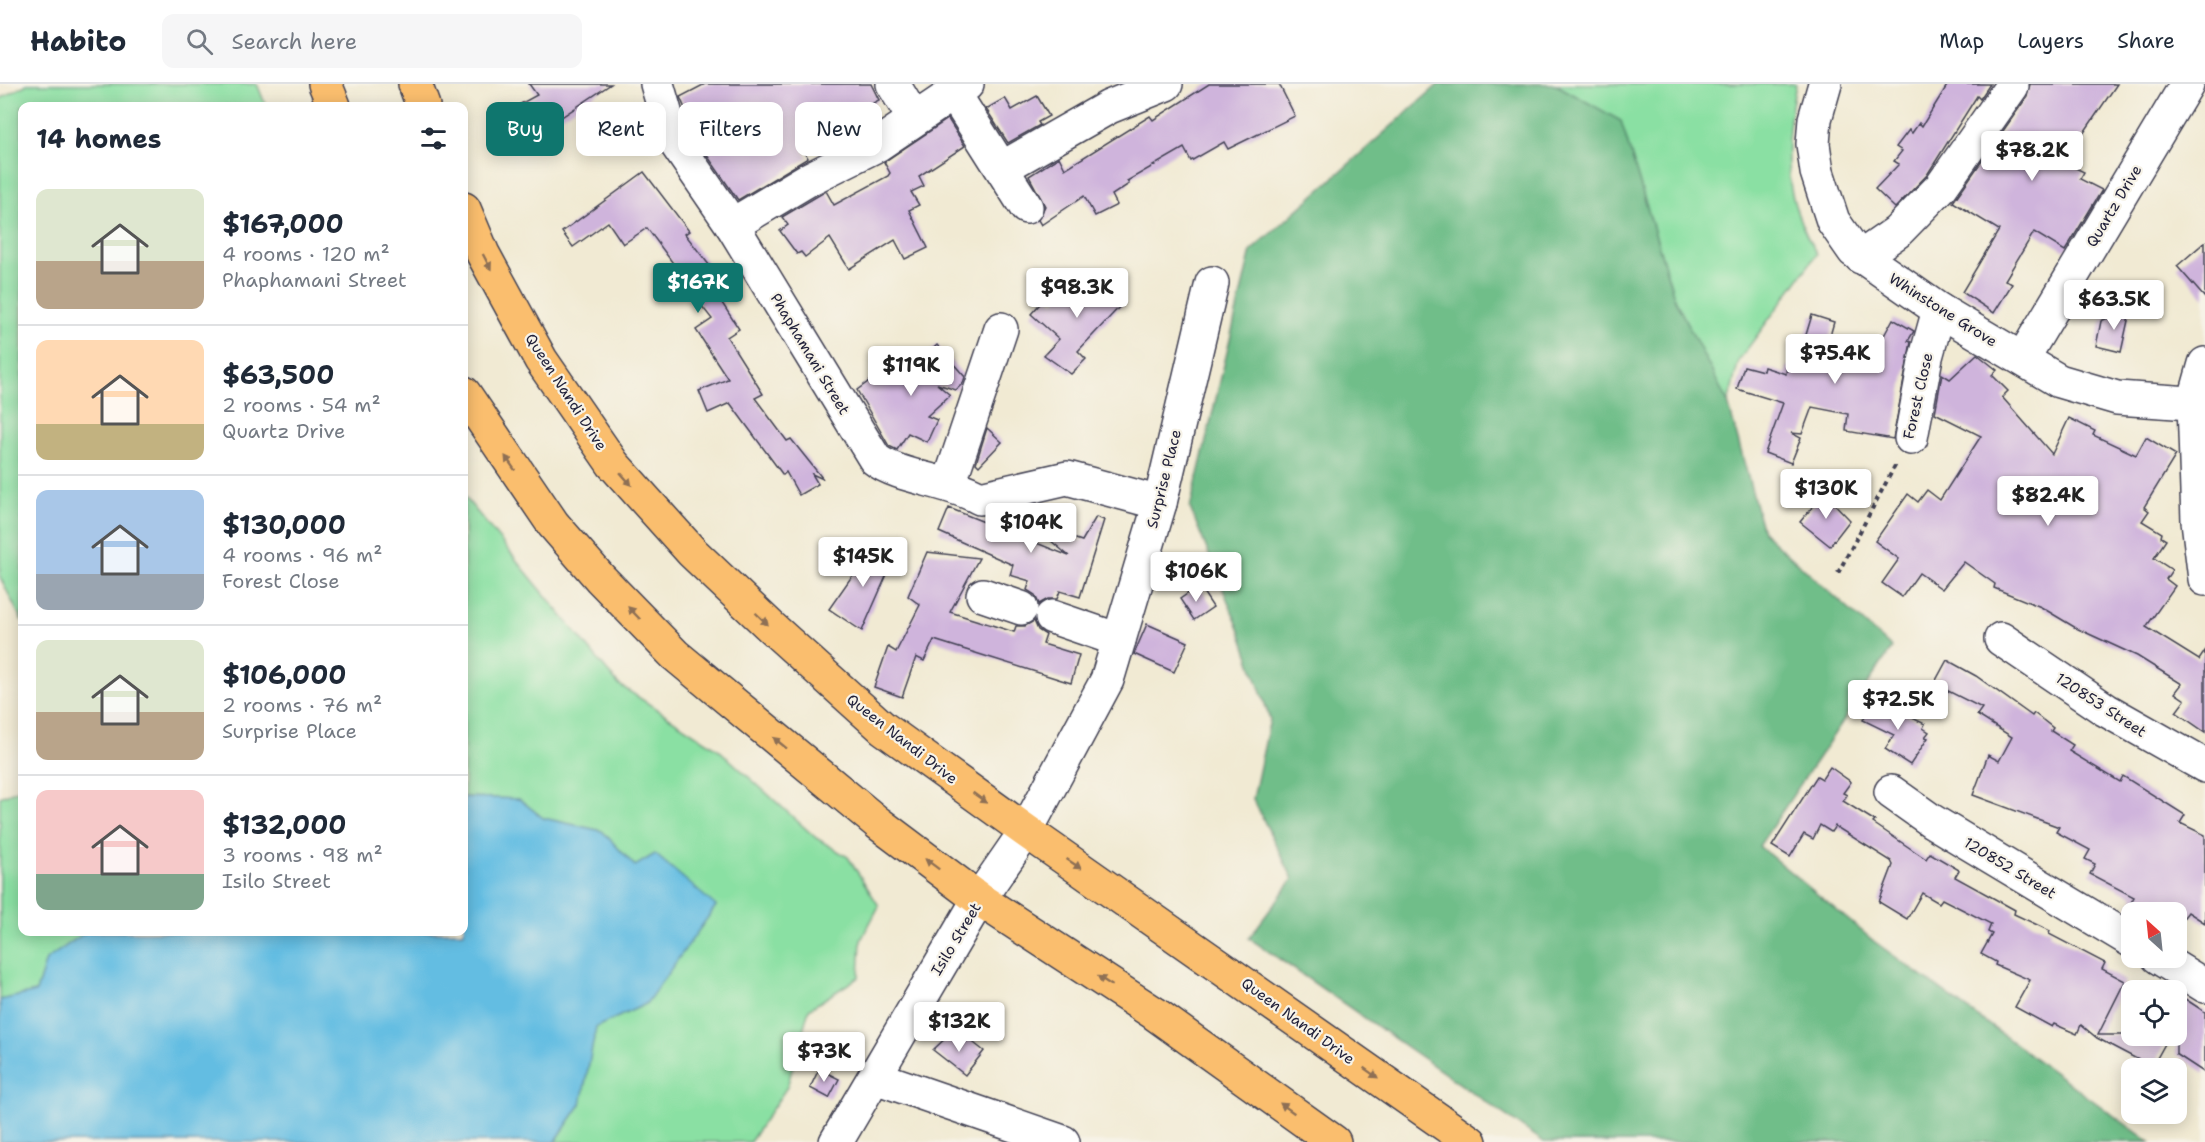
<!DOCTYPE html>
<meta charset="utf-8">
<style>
body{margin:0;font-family:"Shantell Sans",sans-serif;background:#f6f6f7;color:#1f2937;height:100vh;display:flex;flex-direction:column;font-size:22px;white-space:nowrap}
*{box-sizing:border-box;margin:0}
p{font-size:20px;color:#747a83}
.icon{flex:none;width:33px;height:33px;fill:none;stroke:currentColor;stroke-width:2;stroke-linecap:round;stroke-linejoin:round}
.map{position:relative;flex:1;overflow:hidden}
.sheet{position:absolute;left:18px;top:18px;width:450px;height:834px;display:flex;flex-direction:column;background:#fff;border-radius:12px;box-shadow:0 3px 15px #0003}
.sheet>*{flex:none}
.guide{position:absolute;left:486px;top:18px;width:570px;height:54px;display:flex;gap:12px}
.needle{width:39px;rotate:333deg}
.buttons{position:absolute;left:2121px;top:818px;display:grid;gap:12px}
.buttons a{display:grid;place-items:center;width:66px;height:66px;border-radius:12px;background:#fff;box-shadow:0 3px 15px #0003;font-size:30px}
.price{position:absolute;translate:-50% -51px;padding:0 14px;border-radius:6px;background:#fff;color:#222;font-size:20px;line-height:39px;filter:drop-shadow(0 2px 3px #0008)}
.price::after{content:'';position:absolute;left:50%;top:36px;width:18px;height:14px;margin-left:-9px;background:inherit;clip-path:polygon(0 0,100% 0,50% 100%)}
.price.active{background:#0f766e;color:#fff}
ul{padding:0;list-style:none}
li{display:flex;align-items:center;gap:18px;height:150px;padding:0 18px}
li+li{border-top:2px solid #e0e1e3}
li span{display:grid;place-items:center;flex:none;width:168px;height:120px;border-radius:12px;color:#555}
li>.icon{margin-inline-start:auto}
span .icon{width:72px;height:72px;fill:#fffc;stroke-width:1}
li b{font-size:26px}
h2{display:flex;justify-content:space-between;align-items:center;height:72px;padding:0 18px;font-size:26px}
.chip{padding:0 21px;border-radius:12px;background:#fff;box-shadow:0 3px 15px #0003;font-size:21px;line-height:54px}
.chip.active{background:#0f766e;color:#fff}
header{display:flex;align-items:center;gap:36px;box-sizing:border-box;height:84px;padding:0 30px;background:#fff;border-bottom:2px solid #e0e1e3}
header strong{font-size:28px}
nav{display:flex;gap:33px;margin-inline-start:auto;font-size:21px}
.search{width:420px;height:54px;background:#f6f6f7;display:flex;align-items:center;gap:15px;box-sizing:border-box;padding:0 21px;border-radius:12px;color:#747a83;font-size:22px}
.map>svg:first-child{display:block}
</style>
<header>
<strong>Habito</strong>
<div class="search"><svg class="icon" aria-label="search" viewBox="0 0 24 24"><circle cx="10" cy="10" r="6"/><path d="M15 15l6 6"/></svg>Search here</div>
<nav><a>Map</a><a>Layers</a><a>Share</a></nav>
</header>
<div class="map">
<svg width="2205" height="1058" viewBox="0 0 2205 1058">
<rect width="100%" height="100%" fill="#f7f3e8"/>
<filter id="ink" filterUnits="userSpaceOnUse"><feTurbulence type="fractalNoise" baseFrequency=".0167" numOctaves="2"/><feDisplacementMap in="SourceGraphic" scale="12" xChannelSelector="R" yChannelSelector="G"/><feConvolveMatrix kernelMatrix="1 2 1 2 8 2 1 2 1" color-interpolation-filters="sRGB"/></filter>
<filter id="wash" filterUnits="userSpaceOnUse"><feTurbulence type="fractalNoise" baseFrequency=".008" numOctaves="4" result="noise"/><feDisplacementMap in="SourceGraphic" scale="24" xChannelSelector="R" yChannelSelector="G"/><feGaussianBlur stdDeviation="1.35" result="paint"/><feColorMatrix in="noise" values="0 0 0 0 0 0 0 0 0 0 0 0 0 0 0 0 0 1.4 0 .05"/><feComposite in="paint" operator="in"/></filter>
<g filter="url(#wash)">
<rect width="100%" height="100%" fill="#f1ead3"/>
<g fill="#8ae0a3" stroke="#56816f" stroke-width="1.5">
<path d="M27,0h230l9,22h-244v515l-22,-44v-478z"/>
<path d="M1555,0h241c-13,63 -14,113 21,170l-78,106 -11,43 -53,-103 -54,-178z"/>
<path d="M464,412l154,188 100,65 98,89 32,19 31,49 -18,34 -2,37 -50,32 -22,78 -37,55h-195l26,-38 15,-77 50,-23 -11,-138 -33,-35 -59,-13 -24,-19 -55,-2z"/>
<path d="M22,704v144h64l-40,28 -10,32 -36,8v-203z"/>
</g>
<path fill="#6fbe89" stroke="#487062" stroke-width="1.5" d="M1439,0h116l66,37 54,179 53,103 35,129 129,116 -133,198 116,96 275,200h-606l-295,-204 44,-59 -40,-80 17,-80 -30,-88 -50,-123 61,-257z"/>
<path fill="#64bde2" stroke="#43708e" stroke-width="1.5" d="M464,713l55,2 24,19 59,13 33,35 20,-12 61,52 -70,98 -50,23 -15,77 -26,38h-555v-142l36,-8 10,-32 40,-28h378z"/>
<g id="blocks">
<g fill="#cfb4dc">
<path d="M529,0h82l-57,38 -50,26 -15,-27 48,-26z"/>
<path d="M705,0h166l8,16 -59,30 5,9 -21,12 4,7 -70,42 -36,-52 3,-1 -14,-19 2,-1 -13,-30z"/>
<path d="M1209,0h70l16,32 -67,33 -4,-7 -33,19 -7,-13 -57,33 2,3 -17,11 5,10 -22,11 -11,-20 -43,29 -3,-5 7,-14 -16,-30 30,-19 6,12 85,-53 3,4z"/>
<path d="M1948,0h42l-10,15 -3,-3 -50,79 -32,33 -20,-19 24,-25 -5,-3 8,-10 -6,-4 13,-17 3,3 7,-10 3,3z"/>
<path d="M2030,0h87l-32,47 -18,33 17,8 -4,7 22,11 -37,61 -31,-19 -29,48 7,4 -18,29 -32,-21 37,-62 -46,-28 74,-105z"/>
<path d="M1037,12l12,20 -11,6 2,3 -32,18 -22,-34 19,-11 7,12z"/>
<path d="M948,35l17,27 -46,30 5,10 -13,6 8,13 -10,5 19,38 -23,11 -10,-19 -46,29 -19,-31 -25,19 -4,-5 -4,2 -17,-23 8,-6 -6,-8 44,-26 8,14 54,-29 2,-3 -6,-11z"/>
<path d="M644,88l45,59 -4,3 28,36 -8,7 34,52 -12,8 36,57 -8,4 32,43 4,-2 32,40 -11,-5 6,10 -19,11 -13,-23 -3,3 -53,-72 -22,10 -9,-22 29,-12 -32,-49 16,-11 -37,-47 3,-2 -31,-42 -24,16 -15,-22 -35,25 -11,-15z"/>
<path d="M2205,158v56l-28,-32z"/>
<path d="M1102,190l22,28 -46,49 8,8 -15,15 -27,-19 15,-16 -28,-25 16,-18 7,6 17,-18 9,7z"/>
<path d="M2131,223l-10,45 -25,-6 5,-25z"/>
<path d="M1812,231l22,7 -6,21 47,9 18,-33 21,12 -6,10 3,1 -18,97 -47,-8 2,-17 -36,-7 -10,27 -11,-1 10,5 -10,25 -26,-10 18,-50 -46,-14 7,-23 19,5 1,-4 22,7 1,-8 9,2z"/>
<path d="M937,261l28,32 -2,6 -7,7 -19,-6 13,11 -23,21 10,4 -10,22 -19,-9 -11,17 -8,-4 -32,-56 32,-23 10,13z"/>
<path d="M1977,270l20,16 -5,5 16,16 -6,6 50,57 17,-36 26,13 -2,4 43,20 10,-18 30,18 -32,52 5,4 -7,10 20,12 -1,4 5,3 -12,18 18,12 -6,9 9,7 -29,41 53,33 6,-9v81l-29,-20 9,-12 -10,-7 7,-9 -45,-28 -61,-28 -35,-21 -47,-19 1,-4 -31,-22 -22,27 -23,-16 -17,24 -20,-14 17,-24 -24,-18 33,-47 10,8 9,-12 13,10 41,-64 -46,-23 7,-39 8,5z"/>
<path d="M987,344l15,14 -23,24 -3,-3z"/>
<path d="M1824,409l26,27 -20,26 -30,-24z"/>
<path d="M949,424l120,48 -37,-31 50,16 14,-24 8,3 -24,77 -20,-6 -3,8h-9l-9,5 -4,-9 -8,-5 3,-9 -20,-6 3,-10 -74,-33z"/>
<path d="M873,462l18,2 -3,24 -26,59 -33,-22z"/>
<path d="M927,468l52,6 -29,54 64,20 2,-6h9l9,-5 4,9 8,5 -3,9 36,11 -8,28 -137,-43 -10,21 -8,-4 -14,40 -28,-10 14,-40 8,5 24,-47 -12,-9z"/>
<path d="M1199,502l14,21 -19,13 -14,-21z"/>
<path d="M1147,540l41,18 -14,30 -40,-18z"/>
<path d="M1947,576l29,16 56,40 2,-3 19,15 -2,3 22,14 -4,6 51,31 3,-6 62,39 -5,8 25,12v88l-17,-11 -7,9 -5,-3v-6h-9l-12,-8 -5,8h-9l-12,-6 5,-9 -44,-23 5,-10 -10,-5 5,-9 -34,-18 3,-5 -86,-32 15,-40 11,6 13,-24 -35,-22 5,-7 -48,-24z"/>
<path d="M1873,615l52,25 -2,4 6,4 -4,5 3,1 -18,27 -25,-16 9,-14 -31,-15z"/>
<path d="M1830,683l21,15 -8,11 4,2 -4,6 32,20 -2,2 53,36 4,-6 29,17 -4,7 60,33 -1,4 36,17 -1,3 56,29 -3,6 23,12 -27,54h57l11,7 -14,25 -55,-29 -16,-13 -4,9 -23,-10 -2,3 -37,-20 15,-27 -35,-15 1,-3 -15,-8 11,-20 -4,-2 3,-8 -49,-25 -3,4 -17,-10 -15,26 -28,-17 14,-37 -2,-4 -56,-35 -4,6 -11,-7 -7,14 -9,-5 -14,23 -18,-11 45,-70 5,3z"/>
<path d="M2176,909l29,19v61l-29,-19z"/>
<path d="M950,950l9,9 6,-7 19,15 -19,24 -32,-25z"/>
<path d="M819,985l20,10 -10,19 -19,-10z"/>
</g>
</g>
</g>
<g filter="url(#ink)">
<use href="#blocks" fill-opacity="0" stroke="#414052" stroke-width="1.5"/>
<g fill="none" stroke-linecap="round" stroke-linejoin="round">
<g stroke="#414052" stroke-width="36">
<g id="minor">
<path d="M657,0l16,55 59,86 143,234c22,18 76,22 105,39l87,-20 93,25"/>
<path d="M893,0l21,35"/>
<path d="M1825,0l-10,35 -2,25 4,28 16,49 21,30 85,59 120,71 58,17 88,6"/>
<path d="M953,8l73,115"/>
<path d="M1002,84l107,-61 57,-23"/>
<path d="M732,141l77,-46 68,-34 90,-61"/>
<path d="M1861,173l36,-25 44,-45 71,-101"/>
<path d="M2023,274l164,-274"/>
<path d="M2205,280l-11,39 4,118 7,58"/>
<path d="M1911,354l15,-81 13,-47"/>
<path d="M949,400l52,-155"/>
<path d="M983,511l38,13"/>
<path d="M1052,533l67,23"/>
<path d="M2001,555l105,71 99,56"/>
<path d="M1891,708l41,29 200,120"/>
<path d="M2158,873l47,29"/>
<path d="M875,993l188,65"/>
<path d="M836,1058l143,-243 47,-68 81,-151 53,-177 52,-220"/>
</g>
</g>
<g stroke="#414052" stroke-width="36">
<g id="major">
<path d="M325,0l9,22"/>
<path d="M415,0l8,22"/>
<path d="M464,125l19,45 58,106 72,104 79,88 79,75 112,101 143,103 444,311"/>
<path d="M464,309l89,131 47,54 75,77 203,168 101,76 175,114 180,129"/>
</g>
</g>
<path stroke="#414052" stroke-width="4" stroke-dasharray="4.5 4.5" stroke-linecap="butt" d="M1838,489l59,-111"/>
<use href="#minor" stroke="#fff" stroke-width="33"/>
<use href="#major" stroke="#fabe6e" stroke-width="33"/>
</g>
<defs><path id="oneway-solid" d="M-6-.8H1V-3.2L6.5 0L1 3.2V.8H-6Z" transform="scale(1.5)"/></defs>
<g fill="#8e7054">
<use href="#oneway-solid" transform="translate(487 178) rotate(62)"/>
<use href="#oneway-solid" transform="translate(510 379) rotate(-125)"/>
<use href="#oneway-solid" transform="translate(626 395) rotate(49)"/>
<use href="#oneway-solid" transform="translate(634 529) rotate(-134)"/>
<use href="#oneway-solid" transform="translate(762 535) rotate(44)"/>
<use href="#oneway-solid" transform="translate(780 659) rotate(-141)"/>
<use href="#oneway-solid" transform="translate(980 714) rotate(36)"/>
<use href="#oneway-solid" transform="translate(932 780) rotate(-143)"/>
<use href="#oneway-solid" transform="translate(1074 780) rotate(34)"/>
<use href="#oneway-solid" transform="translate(1105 897) rotate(-147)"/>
<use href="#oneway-solid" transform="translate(1371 989) rotate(35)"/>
<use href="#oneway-solid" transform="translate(1287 1024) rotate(-145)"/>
</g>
</g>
<g text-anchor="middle" stroke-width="4.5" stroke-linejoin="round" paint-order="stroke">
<g font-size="15" fill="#22223b" stroke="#f7f3e8">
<text transform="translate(2114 122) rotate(-59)" y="5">Quartz Drive</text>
<text transform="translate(1943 226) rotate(32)" y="5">Whinstone Grove</text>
<text transform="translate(810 270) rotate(59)" y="5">Phaphamani Street</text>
<text transform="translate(566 308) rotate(57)" y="5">Queen Nandi Drive</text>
<text transform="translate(1918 312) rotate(-77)" y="5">Forest Close</text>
<text transform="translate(1164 395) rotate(-76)" y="5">Surprise Place</text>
<text transform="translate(2101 621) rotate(33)" y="5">120853 Street</text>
<text transform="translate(902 655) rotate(38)" y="5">Queen Nandi Drive</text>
<text transform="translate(2010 784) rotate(31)" y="5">120852 Street</text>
<text transform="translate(956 855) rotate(-59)" y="5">Isilo Street</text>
<text transform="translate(1298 937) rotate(36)" y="5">Queen Nandi Drive</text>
</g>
</g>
</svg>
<div class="buttons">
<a><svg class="needle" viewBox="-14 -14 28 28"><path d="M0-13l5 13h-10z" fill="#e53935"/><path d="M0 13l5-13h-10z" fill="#747a83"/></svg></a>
<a><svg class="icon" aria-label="locate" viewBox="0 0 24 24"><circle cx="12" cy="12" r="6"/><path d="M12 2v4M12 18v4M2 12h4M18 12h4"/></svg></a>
<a><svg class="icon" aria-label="layers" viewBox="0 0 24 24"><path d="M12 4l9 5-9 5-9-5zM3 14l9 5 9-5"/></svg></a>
</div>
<b class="price" style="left:2032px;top:98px">$78.2K</b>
<b class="price active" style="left:698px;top:230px">$167K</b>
<b class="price" style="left:1077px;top:235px">$98.3K</b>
<b class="price" style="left:2114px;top:247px">$63.5K</b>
<b class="price" style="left:1835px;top:301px">$75.4K</b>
<b class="price" style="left:911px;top:313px">$119K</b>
<b class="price" style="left:1826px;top:436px">$130K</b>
<b class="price" style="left:2048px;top:443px">$82.4K</b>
<b class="price" style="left:1031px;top:470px">$104K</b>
<b class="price" style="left:863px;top:504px">$145K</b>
<b class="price" style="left:1196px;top:519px">$106K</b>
<b class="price" style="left:1898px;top:647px">$72.5K</b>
<b class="price" style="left:959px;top:969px">$132K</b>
<b class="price" style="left:824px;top:999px">$73K</b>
<div class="guide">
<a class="chip active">Buy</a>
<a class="chip">Rent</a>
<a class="chip">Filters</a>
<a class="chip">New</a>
</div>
<section class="sheet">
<h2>14 homes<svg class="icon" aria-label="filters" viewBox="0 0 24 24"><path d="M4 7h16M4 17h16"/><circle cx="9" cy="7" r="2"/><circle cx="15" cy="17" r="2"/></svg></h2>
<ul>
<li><span style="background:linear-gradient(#dfe7d0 60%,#b9a48a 0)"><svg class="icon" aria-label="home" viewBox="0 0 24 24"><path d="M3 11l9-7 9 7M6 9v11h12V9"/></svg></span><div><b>$167,000</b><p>4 rooms · 120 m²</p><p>Phaphamani Street</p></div></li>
<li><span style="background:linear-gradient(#ffd9b3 70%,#c2b280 0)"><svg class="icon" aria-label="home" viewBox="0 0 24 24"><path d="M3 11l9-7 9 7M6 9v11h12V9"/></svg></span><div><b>$63,500</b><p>2 rooms · 54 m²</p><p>Quartz Drive</p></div></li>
<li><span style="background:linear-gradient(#a9c7e8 70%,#9aa5b1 0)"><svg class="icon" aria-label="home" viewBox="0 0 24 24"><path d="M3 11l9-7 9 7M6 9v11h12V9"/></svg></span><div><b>$130,000</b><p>4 rooms · 96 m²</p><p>Forest Close</p></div></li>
<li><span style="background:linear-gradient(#dfe7d0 60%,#b9a48a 0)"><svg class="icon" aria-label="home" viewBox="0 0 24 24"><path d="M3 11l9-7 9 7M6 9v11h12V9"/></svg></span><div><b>$106,000</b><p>2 rooms · 76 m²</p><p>Surprise Place</p></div></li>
<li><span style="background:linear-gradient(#f6c9c9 70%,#7fa58c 0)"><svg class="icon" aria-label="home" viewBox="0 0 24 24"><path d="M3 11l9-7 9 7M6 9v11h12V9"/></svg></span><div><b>$132,000</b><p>3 rooms · 98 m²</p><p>Isilo Street</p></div></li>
</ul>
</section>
</div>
